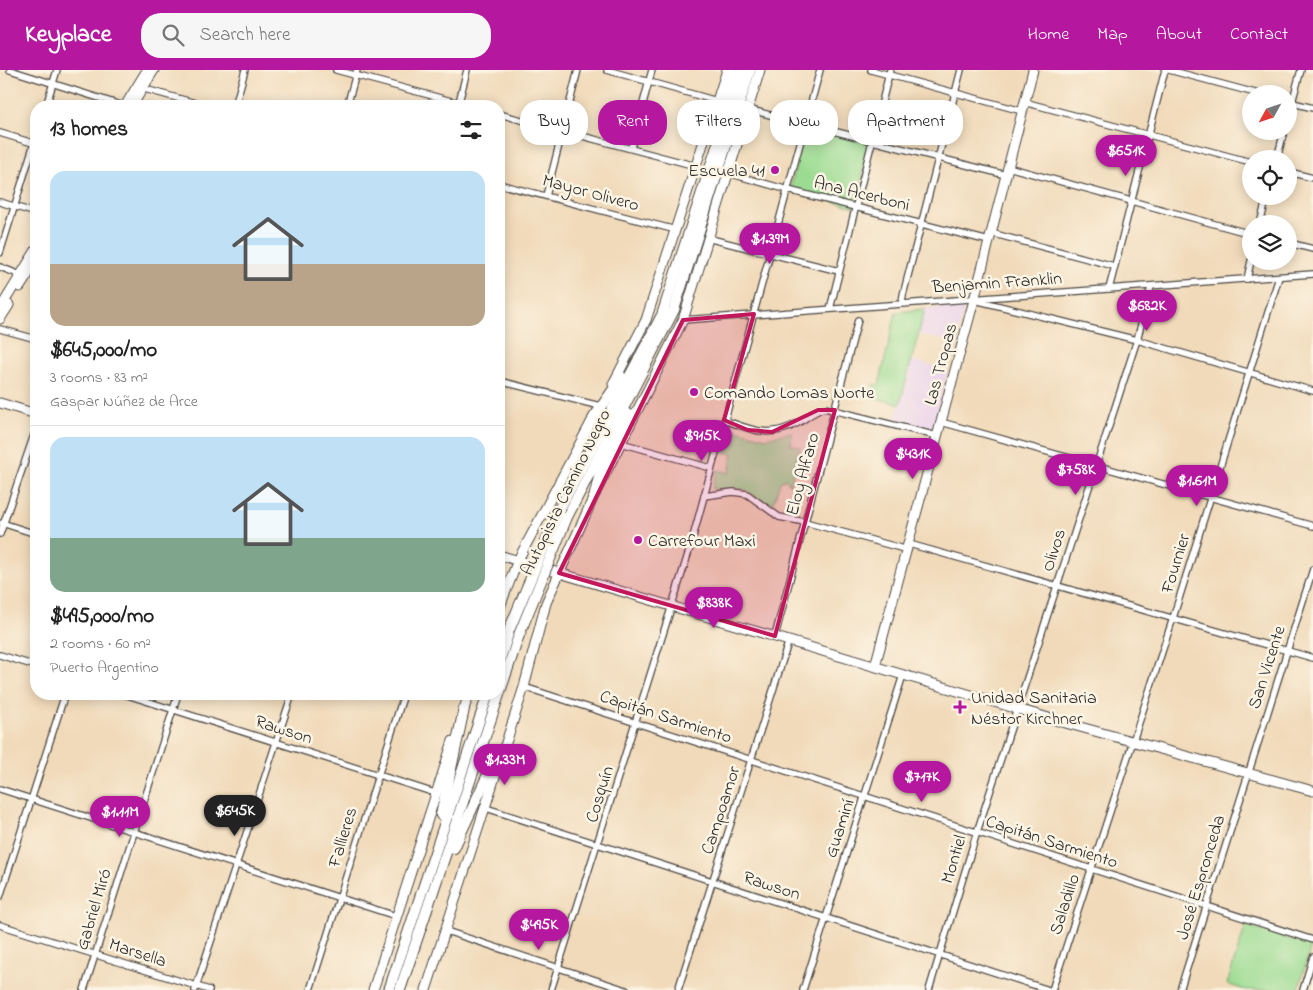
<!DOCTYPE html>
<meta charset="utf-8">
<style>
body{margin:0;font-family:"Indie Flower",sans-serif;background:#f6f6f6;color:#222;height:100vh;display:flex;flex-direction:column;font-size:19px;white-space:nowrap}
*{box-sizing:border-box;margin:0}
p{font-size:16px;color:#767676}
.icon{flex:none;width:28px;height:28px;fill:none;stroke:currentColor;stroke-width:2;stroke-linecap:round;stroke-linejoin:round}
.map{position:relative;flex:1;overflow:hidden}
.panel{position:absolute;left:30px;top:30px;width:475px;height:600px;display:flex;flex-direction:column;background:#fff;border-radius:20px;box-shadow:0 2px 12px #0003}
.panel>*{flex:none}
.banner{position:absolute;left:520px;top:30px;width:475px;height:45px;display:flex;gap:10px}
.needle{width:32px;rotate:230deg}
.controls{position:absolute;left:1242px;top:15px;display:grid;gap:10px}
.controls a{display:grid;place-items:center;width:55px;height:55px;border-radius:50%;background:#fff;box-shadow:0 2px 12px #0003;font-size:25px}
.price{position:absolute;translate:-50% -42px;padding:0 11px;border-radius:18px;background:#b5179e;color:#fff;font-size:16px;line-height:32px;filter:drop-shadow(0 1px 2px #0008)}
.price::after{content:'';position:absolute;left:50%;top:30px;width:15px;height:11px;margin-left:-8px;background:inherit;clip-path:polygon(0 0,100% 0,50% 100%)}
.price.on{background:#222;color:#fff}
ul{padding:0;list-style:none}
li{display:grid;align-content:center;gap:10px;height:265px;padding:0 20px}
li+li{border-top:1px solid #e0e0e0}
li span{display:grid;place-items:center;height:155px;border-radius:15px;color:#555}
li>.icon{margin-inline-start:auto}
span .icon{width:90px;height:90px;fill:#fffc;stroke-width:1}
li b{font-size:21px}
h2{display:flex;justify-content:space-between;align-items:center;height:60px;padding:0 20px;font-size:21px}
.pill{padding:0 18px;border-radius:20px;background:#fff;box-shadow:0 2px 12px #0003;font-size:18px;line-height:45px}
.pill.on{background:#b5179e;color:#fff}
header{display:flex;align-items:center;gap:30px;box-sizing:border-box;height:70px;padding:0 25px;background:#b5179e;color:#fff}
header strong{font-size:24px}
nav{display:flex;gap:28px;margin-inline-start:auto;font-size:18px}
.search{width:350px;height:45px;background:#f6f6f6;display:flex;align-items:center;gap:12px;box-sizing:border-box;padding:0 18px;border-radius:20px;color:#767676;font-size:19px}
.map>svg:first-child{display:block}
</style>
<header>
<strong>Keyplace</strong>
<div class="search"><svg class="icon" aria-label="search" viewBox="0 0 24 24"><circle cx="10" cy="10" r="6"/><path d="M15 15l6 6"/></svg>Search here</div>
<nav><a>Home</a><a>Map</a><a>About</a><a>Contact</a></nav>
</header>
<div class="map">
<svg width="1313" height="920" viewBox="0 0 1313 920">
<rect width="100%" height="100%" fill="#fcf5e5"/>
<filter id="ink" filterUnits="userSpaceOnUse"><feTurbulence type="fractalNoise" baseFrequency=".02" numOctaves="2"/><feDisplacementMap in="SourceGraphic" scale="10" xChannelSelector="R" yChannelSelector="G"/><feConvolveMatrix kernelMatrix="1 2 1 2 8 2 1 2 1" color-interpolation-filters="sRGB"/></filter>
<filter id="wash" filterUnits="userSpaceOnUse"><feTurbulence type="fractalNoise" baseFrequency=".0096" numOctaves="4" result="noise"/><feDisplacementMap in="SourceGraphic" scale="20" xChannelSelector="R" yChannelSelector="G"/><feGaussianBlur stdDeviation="1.12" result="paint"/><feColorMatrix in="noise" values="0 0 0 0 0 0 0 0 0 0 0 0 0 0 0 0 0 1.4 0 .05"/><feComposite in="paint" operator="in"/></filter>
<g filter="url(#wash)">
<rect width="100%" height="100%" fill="#f1daba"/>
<g fill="#ead1ec">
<path d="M961,235l4,2 -10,36 -37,-9 7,-25z"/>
<path d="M911,290l37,10 -16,63 -37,-10z"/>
</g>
<g fill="#9bdc92" stroke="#63845e">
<path d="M805,54l66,18 -16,65 -65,-16z"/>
<path d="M925,239l-25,95 -28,-7 2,-13 5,1 17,-73z"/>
<path d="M728,358l38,10 26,-6 -1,13 9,2 -10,38 -4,-6 -6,3 -9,27 -25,-19 -34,-1 5,-19 12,3 4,-19 -11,-3z"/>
<path d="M1246,855l65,21 -13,44h-53l-18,-6z"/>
</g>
</g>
<g filter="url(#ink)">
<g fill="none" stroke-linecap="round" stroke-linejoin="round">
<g stroke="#494540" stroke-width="8">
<g id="street">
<path d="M10,0l114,36"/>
<path d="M336,0l134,36"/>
<path d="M607,0l110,31"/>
<path d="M871,0l151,41"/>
<path d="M1169,0l90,24"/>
<path d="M141,18l65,18"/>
<path d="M1024,32l227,60"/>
<path d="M1289,32l24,6"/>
<path d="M46,36l11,-36"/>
<path d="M235,36l10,-36"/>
<path d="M347,36l10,-36"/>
<path d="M458,36l9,-36"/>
<path d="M747,39l259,66"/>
<path d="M1289,43l12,-43"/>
<path d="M499,44l197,52"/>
<path d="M0,63l36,11"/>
<path d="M631,78l21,-78"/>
<path d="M1277,89l7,-28"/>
<path d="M1008,97l243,67"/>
<path d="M1289,102l24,6"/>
<path d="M728,103l60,17 201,51"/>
<path d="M499,114l177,46"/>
<path d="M546,126l32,-126"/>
<path d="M0,132l36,11"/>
<path d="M1260,154l7,-28"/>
<path d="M991,163l123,33"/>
<path d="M707,168l132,33"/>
<path d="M1289,173l24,6"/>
<path d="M0,183l36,-116"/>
<path d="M0,197l23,9"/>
<path d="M1247,209l4,-18"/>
<path d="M1109,219l56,-219"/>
<path d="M979,231l158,39 176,51"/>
<path d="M902,233l1,-8 58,-225"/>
<path d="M830,239l60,-239"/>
<path d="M683,250l630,-46"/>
<path d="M0,259l36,10"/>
<path d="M499,311l101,25"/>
<path d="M724,350c28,10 45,19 74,3 10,-6 16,-12 27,-15l112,28"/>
<path d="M941,352l372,104"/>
<path d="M621,373l90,25"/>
<path d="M704,426l29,-4 14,2 32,23 26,5 103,28"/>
<path d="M2,453l34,11"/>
<path d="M0,464l36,-105"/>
<path d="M909,474l404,114"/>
<path d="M775,566l83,-316"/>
<path d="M0,585l36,11"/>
<path d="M524,617l789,253"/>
<path d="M124,624l311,99"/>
<path d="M0,719l396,127"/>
<path d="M486,738l563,182"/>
<path d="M0,827l65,-203"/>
<path d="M0,855l209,65"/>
<path d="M446,861l180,59"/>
<path d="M84,920l94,-296"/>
<path d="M195,920l97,-296"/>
<path d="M310,920l94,-296"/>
<path d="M551,920l139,-442 130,-478"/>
<path d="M678,920l111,-350"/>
<path d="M803,920l100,-315"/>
<path d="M929,920l48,-158 160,-492 14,-53"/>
<path d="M1052,920l121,-372 106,-341"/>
<path d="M1180,920l133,-421"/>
<path d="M1303,920l10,-33"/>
</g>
</g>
<g stroke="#494540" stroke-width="11">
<g id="secondary">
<path d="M125,36l22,-36"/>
<path d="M132,36l22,-36"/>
<path d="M20,217l16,-25"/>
<path d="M0,239l36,-59"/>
<path d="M0,249l9,-14"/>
<path d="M613,314l33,-64 81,-250"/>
<path d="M0,333l36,11"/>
<path d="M499,485l563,167 251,69"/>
<path d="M499,539l19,-49 77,-145"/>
<path d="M875,596l99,-366 59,-230"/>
<path d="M462,645l7,-21"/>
<path d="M373,920l80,-249"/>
<path d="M426,920l98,-303 22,-84 49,-109 88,-174 77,-250"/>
</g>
</g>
<g stroke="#494540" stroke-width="12">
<g id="highway">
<path d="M717,57l15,-57"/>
<path d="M593,349l29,-42"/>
<path d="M595,424l7,-30 26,-50"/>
<path d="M561,436l101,-191 80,-245"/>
<path d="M567,447l107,-207 76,-240"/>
<path d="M499,592l11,-34"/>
<path d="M441,745l23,-106"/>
<path d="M454,778l36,-78 14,-19"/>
<path d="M389,920l99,-296"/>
<path d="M400,920l119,-355"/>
</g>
</g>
<use href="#street" stroke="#fff" stroke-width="5.5"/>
<use href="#secondary" stroke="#fff" stroke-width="9"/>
<use href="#highway" stroke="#fff" stroke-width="10"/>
<g stroke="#494540" stroke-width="12" stroke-linecap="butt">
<g id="highway-bridge">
<path d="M510,558l51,-122"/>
<path d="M519,565l48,-118"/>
</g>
</g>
<use href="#highway-bridge" stroke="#fff" stroke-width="10"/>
</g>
</g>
<path fill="#c2185b" fill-opacity="0.2" stroke="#c2185b" stroke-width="4" stroke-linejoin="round" d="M754,244l-30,106 24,10 24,2 46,-22h17l-60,226 -216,-63 124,-253z"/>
<g fill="#b5179e" stroke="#fcf5e5" stroke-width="2">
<circle cx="775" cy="100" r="5"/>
<circle cx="694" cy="322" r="5"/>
<circle cx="638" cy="470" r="5"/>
<path d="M957.5 629.5h5v5h5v5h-5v5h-5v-5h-5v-5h5z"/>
</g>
<g text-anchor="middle" stroke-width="5" stroke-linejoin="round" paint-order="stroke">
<g font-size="18" fill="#2b2b2b" stroke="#fcf5e5" text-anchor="start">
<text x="765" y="106" text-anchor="end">Escuela 41</text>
<text x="704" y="328">Comando Lomas Norte</text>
<text x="648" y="476">Carrefour Maxi</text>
<text x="971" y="633">Unidad Sanitaria<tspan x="971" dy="21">Néstor Kirchner</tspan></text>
</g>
<g font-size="18" fill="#2b2b2b" stroke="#fcf5e5">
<text transform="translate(591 122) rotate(15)" y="6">Mayor Olivero</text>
<text transform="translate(862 123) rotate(14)" y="6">Ana Acerboni</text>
<text transform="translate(997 212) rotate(-4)" y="6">Benjamin Franklin</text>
<text transform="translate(940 294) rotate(-75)" y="6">Las Tropas</text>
<text transform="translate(802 404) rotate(-75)" y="6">Eloy Alfaro</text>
<text transform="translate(565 422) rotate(-64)" y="6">Autopista Camino Negro</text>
<text transform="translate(1053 480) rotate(-72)" y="6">Olivos</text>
<text transform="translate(1175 493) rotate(-73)" y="6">Fournier</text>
<text transform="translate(1266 597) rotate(-72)" y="6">San Vicente</text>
<text transform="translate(666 646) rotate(18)" y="6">Capitán Sarmiento</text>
<text transform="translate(284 659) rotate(18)" y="6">Rawson</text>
<text transform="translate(599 724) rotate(-73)" y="6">Cosquín</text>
<text transform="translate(720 740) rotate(-72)" y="6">Campoamor</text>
<text transform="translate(839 758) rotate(-72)" y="6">Guaminí</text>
<text transform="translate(342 767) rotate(-73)" y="6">Fallieres</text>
<text transform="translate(1052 771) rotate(18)" y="6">Capitán Sarmiento</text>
<text transform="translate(953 789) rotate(-73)" y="6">Montiel</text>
<text transform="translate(1200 807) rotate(-73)" y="6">José Espronceda</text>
<text transform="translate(772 815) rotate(18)" y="6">Rawson</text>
<text transform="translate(1064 834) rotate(-72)" y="6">Saladillo</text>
<text transform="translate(93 839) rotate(-73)" y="6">Gabriel Miró</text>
<text transform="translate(138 882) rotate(18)" y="6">Marsella</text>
</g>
</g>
</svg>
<div class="controls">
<a><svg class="needle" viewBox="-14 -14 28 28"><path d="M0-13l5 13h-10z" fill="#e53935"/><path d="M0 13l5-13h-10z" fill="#767676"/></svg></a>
<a><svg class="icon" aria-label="locate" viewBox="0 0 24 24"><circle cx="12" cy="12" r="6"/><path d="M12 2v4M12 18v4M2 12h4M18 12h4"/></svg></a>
<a><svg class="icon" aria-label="layers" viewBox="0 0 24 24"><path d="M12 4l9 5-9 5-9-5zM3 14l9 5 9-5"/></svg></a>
</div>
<b class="price" style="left:1126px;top:107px">$651K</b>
<b class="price" style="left:770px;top:195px">$1.39M</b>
<b class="price" style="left:1147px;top:262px">$682K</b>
<b class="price" style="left:702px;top:392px">$915K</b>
<b class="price" style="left:913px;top:410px">$431K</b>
<b class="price" style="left:1076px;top:426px">$758K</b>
<b class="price" style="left:1197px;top:437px">$1.61M</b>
<b class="price" style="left:714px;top:559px">$838K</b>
<b class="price" style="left:505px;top:716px">$1.33M</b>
<b class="price" style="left:922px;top:733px">$717K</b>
<b class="price on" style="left:235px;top:767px">$645K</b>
<b class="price" style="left:120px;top:768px">$1.11M</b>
<b class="price" style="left:539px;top:881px">$495K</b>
<div class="banner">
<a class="pill">Buy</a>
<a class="pill on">Rent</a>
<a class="pill">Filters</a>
<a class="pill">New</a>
<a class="pill">Apartment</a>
</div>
<section class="panel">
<h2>13 homes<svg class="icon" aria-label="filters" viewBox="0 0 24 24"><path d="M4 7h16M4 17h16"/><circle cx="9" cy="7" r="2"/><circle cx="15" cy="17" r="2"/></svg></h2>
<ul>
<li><span style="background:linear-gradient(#bfe0f5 60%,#b9a48a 0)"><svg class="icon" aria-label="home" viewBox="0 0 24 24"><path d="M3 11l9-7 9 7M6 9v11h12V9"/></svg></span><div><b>$645,000/mo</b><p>3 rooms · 83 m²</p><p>Gaspar Núñez de Arce</p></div></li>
<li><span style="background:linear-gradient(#bfe0f5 65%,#7fa58c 0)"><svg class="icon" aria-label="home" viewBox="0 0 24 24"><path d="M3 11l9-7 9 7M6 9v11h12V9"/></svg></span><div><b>$495,000/mo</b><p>2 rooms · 60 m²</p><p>Puerto Argentino</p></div></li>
</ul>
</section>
</div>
